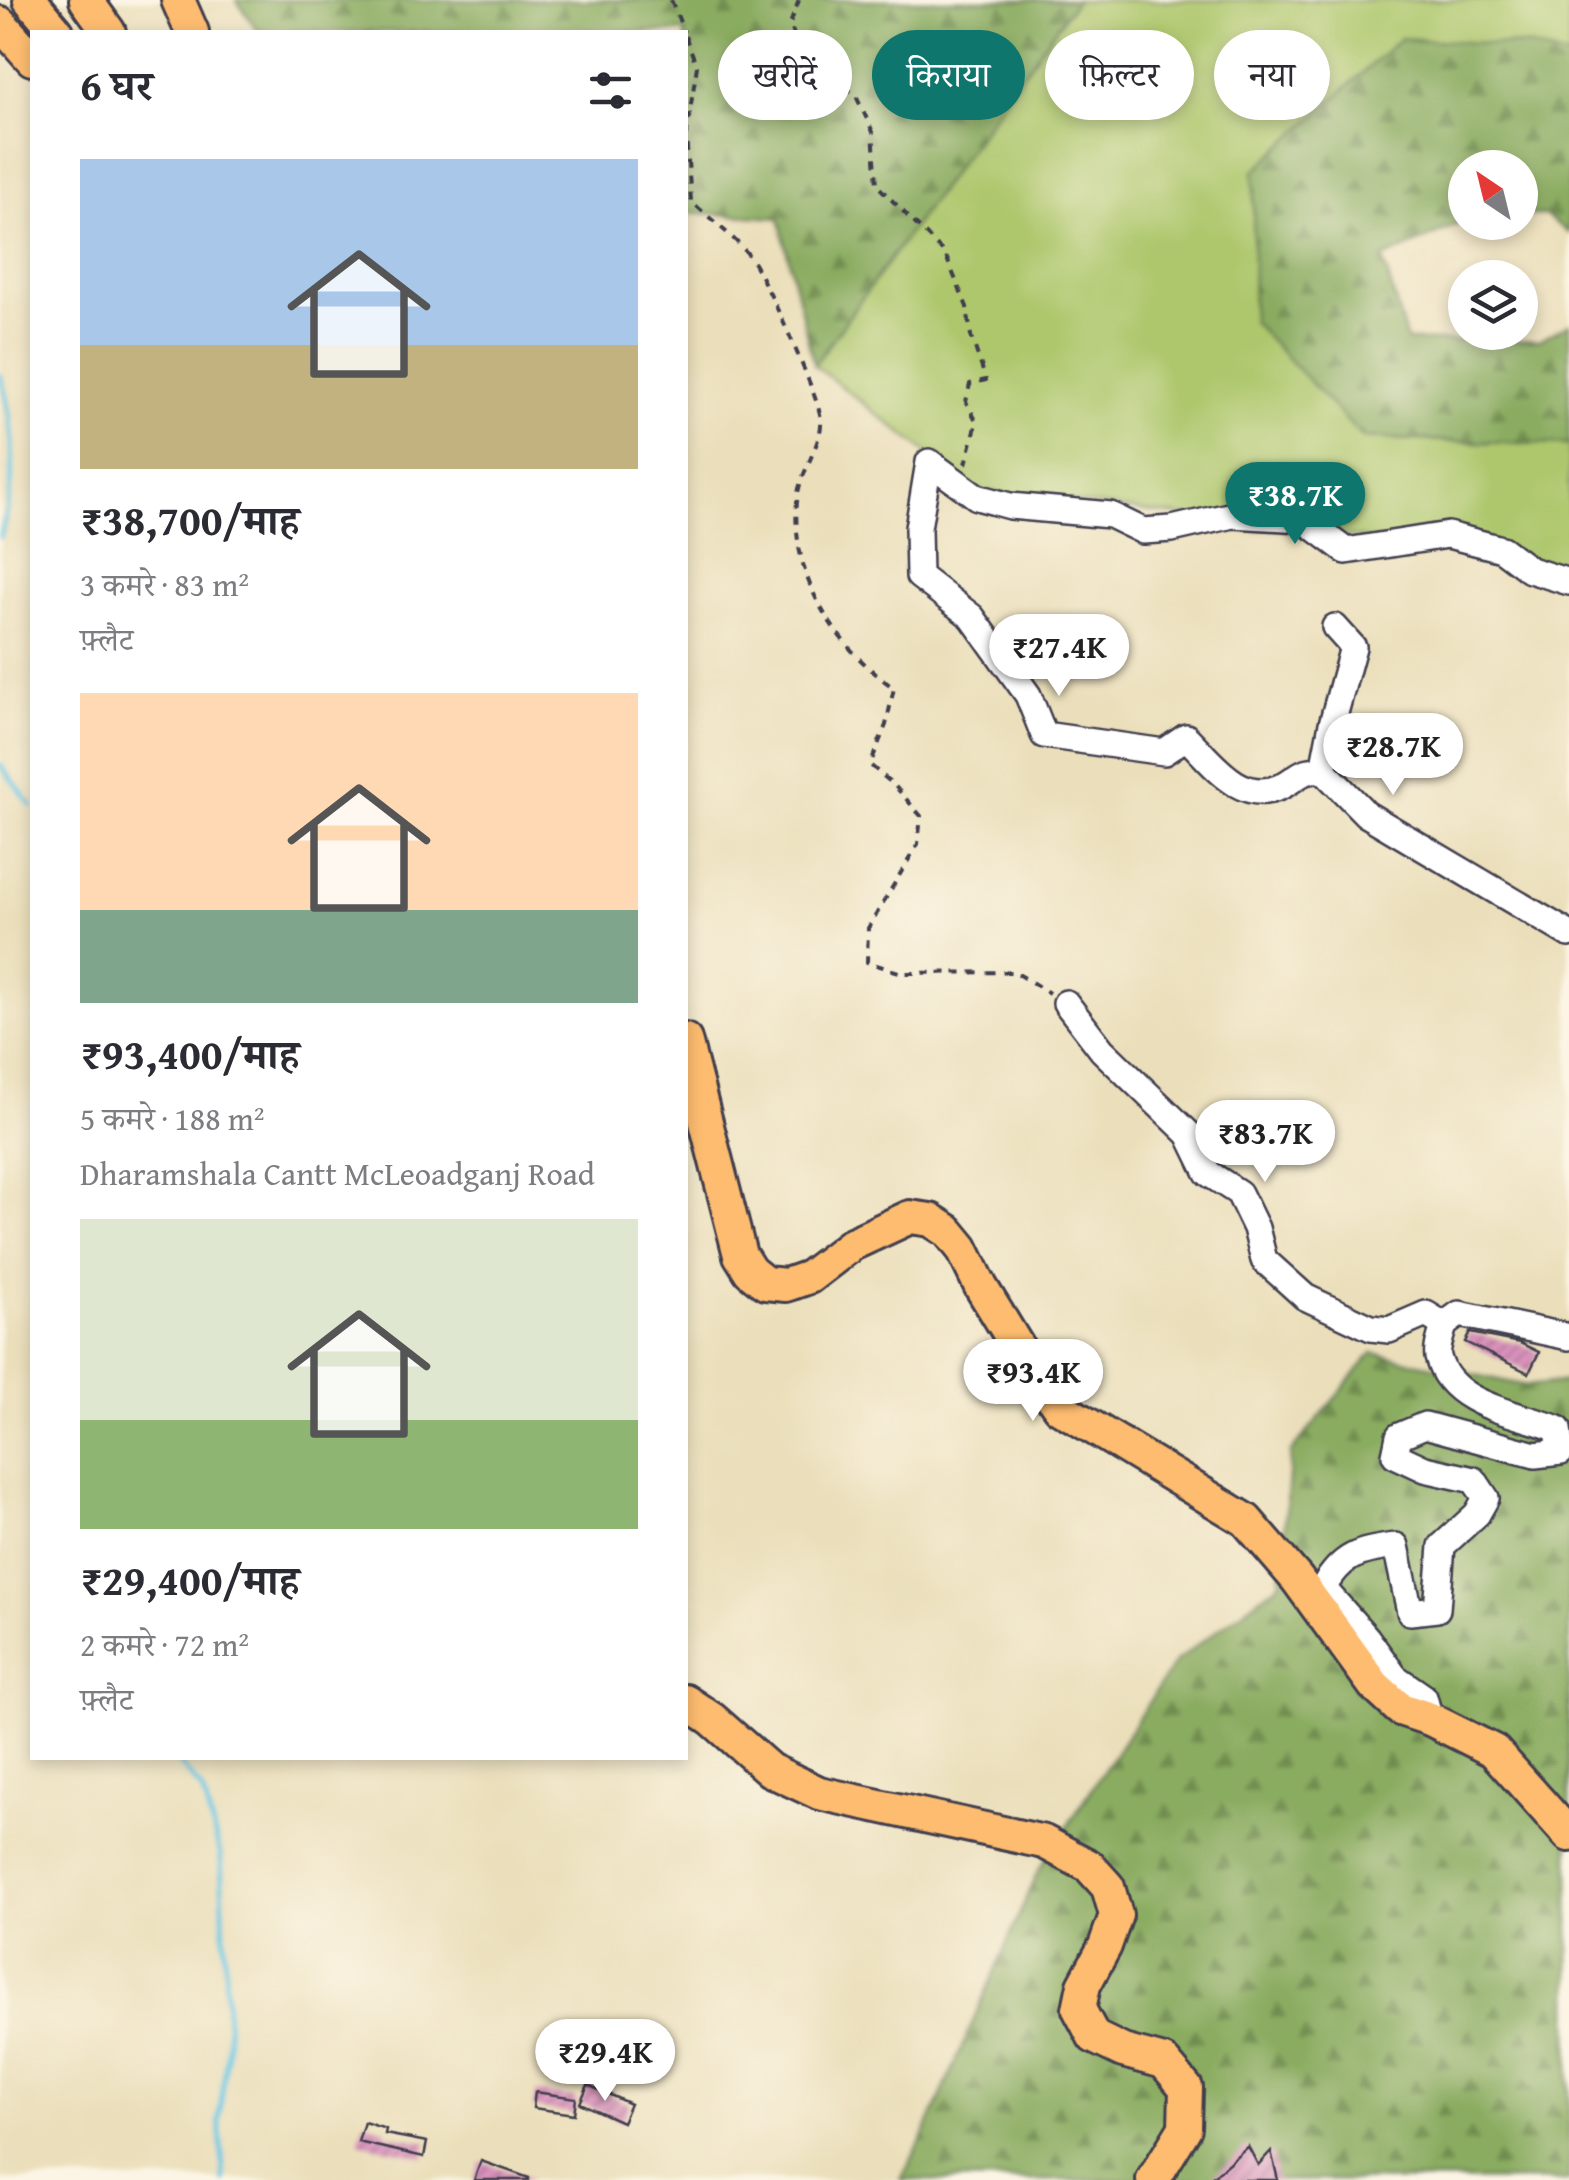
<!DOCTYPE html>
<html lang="hi">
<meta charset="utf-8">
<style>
body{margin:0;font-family:"Gentium Book Plus","Noto Serif Devanagari",serif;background:#f7f7f7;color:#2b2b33;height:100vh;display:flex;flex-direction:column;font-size:38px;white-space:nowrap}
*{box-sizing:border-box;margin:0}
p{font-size:32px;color:#7c7c81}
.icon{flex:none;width:55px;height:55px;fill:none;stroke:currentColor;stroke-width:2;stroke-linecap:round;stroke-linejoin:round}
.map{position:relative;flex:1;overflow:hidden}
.sheet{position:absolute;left:30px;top:30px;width:658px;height:1730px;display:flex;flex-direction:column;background:#fff;border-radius:0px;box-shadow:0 5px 15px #0003}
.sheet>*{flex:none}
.hud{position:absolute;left:718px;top:30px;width:700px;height:90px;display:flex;gap:20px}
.needle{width:65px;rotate:325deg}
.tools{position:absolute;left:1448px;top:150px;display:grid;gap:20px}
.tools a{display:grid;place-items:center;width:90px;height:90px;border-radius:50%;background:#fff;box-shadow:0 5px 15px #0003;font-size:50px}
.price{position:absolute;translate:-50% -85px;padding:0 22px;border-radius:35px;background:#fff;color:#222;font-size:32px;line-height:65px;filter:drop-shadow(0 2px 5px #0008)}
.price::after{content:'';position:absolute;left:50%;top:60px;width:30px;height:22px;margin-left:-15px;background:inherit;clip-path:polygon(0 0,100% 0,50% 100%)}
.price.active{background:#0f766e;color:#fff}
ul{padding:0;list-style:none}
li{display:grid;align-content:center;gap:20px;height:530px;padding:0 50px}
li span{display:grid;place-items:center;height:310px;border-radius:0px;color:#555}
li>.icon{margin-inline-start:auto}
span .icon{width:180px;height:180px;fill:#fffc;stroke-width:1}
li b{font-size:42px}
h2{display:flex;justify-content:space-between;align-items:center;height:120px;padding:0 50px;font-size:42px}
.tag{padding:0 35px;border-radius:45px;background:#fff;box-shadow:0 5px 15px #0003;font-size:35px;line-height:90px}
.tag.active{background:#0f766e;color:#fff}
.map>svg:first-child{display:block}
</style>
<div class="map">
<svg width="1569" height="2180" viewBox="0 0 1569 2180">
<defs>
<pattern id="forest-firs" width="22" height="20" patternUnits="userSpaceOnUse" patternTransform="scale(2.5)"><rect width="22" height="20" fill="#8aac60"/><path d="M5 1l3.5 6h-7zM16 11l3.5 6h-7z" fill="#708c50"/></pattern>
<pattern id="building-hatch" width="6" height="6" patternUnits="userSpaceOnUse" patternTransform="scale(2.5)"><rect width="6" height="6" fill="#d992bc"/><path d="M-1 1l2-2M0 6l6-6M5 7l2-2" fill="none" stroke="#b0779a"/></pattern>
</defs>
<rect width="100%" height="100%" fill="#fcf5e5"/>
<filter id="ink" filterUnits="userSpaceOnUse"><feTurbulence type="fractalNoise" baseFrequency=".01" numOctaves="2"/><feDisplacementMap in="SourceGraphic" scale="20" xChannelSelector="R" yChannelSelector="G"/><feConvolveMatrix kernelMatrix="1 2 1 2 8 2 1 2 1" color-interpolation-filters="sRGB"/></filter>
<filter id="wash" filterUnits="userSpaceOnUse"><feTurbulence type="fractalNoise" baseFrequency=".0048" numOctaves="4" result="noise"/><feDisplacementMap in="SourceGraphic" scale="40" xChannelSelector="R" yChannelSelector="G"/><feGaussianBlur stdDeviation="2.25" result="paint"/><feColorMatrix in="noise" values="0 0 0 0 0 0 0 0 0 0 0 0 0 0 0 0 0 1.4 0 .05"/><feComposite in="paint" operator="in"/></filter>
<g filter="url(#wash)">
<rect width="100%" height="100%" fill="#ebdfbb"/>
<path fill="#aec76d" stroke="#687454" stroke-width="2.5" d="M1076,0h493v58l-40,-12 -128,-8 -38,400 206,7v119l-594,-74 -161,-125z"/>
<g fill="url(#forest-firs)" stroke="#56674e" stroke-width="2.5">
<path d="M236,0h840l-262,365 -35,-147 -94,-6v-180h-426z"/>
<path d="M1401,38l128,8 40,12v175l-24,-18h-25v-47h-55v53l-82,38 24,82 133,-1 29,-16v121l-206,-7 -111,-117 2,-150z"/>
<path d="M1372,1353l155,33 42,-5v799h-668l25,-49 112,-260 137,-209 105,-79 11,-131z"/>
</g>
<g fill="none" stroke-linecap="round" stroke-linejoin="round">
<g stroke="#65c6e4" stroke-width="5">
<path d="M0,375c16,50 17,112 0,162"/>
<path d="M0,765l32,41"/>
<path d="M175,1758l27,32 19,66 7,187 -9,76 5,61"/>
</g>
</g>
<g id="blocks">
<g fill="url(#building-hatch)">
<path d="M1470,1333l50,10 19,9 -10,21 -64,-31z"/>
<path d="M588,2085l42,19 -8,18 -42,-19z"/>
<path d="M535,2092l41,6 -2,16 -41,-6z"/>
<path d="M364,2122l22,7 -1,5 42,8 -3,15 -66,-15z"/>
<path d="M1248,2146l10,19 13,-14 7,29h-69z"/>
<path d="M481,2161l48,17v2h-55z"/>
</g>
</g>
</g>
<g filter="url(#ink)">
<use href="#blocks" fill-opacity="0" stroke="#403e4e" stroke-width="2.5"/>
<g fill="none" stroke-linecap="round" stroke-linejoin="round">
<g stroke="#403e4e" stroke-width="30">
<g id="minor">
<path d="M1335,627l18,20 -21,77 -9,46 43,44 203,120"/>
<path d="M1323,770c-26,0 -22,7 -43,17 -40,18 -69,-26 -94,-50l-22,15 -120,-17 -16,-40 -56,-78 -53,-41 -1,-48 11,-66 48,35 33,9 100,9 33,16 29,-2 61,-14 70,4 43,32 102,-16 54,14 28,21 39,12"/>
<path d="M1066,1003l36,47 87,84 19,39 31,20 17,35 8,32 41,37 66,31 18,2 37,-16 18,11"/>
<path d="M1430,1719l-6,-22 -29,-20 -28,-39 -44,-50c19,-33 35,-37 73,-42l14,66 27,-3 5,-63 35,-32 9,-16 -12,-18 -49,-11 -30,-14 4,-19 26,-11 110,30 26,-3 -3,-23c-40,-16 -108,-23 -120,-72 -2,-9 4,-23 6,-32l15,-11 110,23"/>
</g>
</g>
<g stroke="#403e4e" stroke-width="38">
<g id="major">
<path d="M30,0l27,32"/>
<path d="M86,0l23,32"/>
<path d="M178,0l14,32"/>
<path d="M0,23l32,36"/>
<path d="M685,1040l55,215 10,16 15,12 21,2 23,-8 43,-33 58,-27 21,3 17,11 14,17 19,39 44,72 34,48 187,113 51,59 77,106 26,24 30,10 64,32 75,84"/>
<path d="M685,1701l27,18 58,51 49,23 225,49 45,24 19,21 8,28 -11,31 -21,39 -5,24 15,28 29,14 41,11 22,26 -1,40 -32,52"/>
</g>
</g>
<g stroke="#403e4e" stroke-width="4" stroke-dasharray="8 8" stroke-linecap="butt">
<path d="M671,0l13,32"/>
<path d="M799,0l-9,24 4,11 -11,35 16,-8 56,32 18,38 4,53 68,69 22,53 4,29 15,44 -16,4 -4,18 11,20 -11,42"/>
<path d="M685,36l12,30 -11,70 5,65c18,17 40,33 56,52 15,18 73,145 74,167 2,20 -19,51 -23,73 -11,78 34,151 96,195l-8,37 -16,40 24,20 27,31 -3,28 -50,84 -1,34 35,11 113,-1 34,21"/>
</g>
<use href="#minor" stroke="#fff" stroke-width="25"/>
<use href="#major" stroke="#fdbc6f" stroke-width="32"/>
</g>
</g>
</svg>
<div class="tools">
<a><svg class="needle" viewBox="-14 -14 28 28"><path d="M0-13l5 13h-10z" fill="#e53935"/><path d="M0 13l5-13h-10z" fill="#7c7c81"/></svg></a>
<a><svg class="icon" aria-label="layers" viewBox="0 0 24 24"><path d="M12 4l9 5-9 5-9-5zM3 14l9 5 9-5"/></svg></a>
</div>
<b class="price active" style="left:1295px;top:547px">₹38.7K</b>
<b class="price" style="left:1059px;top:699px">₹27.4K</b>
<b class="price" style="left:1393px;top:798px">₹28.7K</b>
<b class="price" style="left:1265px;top:1185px">₹83.7K</b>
<b class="price" style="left:1033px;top:1424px">₹93.4K</b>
<b class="price" style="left:605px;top:2104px">₹29.4K</b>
<div class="hud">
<a class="tag">खरीदें</a>
<a class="tag active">किराया</a>
<a class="tag">फ़िल्टर</a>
<a class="tag">नया</a>
</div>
<section class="sheet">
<h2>6 घर<svg class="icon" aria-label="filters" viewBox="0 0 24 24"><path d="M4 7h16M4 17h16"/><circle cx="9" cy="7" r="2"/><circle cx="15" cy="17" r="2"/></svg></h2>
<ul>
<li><span style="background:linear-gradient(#a9c7e8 60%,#c2b280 0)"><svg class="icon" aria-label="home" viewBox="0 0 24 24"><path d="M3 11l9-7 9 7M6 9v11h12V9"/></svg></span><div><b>₹38,700/माह</b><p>3 कमरे · 83 m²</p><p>फ़्लैट</p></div></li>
<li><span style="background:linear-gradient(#ffd9b3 70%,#7fa58c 0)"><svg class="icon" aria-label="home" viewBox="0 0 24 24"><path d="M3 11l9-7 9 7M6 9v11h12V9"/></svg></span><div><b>₹93,400/माह</b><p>5 कमरे · 188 m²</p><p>Dharamshala Cantt McLeoadganj Road</p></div></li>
<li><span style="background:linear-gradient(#dfe7d0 65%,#8fb573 0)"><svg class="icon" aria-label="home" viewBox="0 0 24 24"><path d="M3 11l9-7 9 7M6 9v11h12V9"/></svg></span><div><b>₹29,400/माह</b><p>2 कमरे · 72 m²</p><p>फ़्लैट</p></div></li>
</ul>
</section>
</div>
